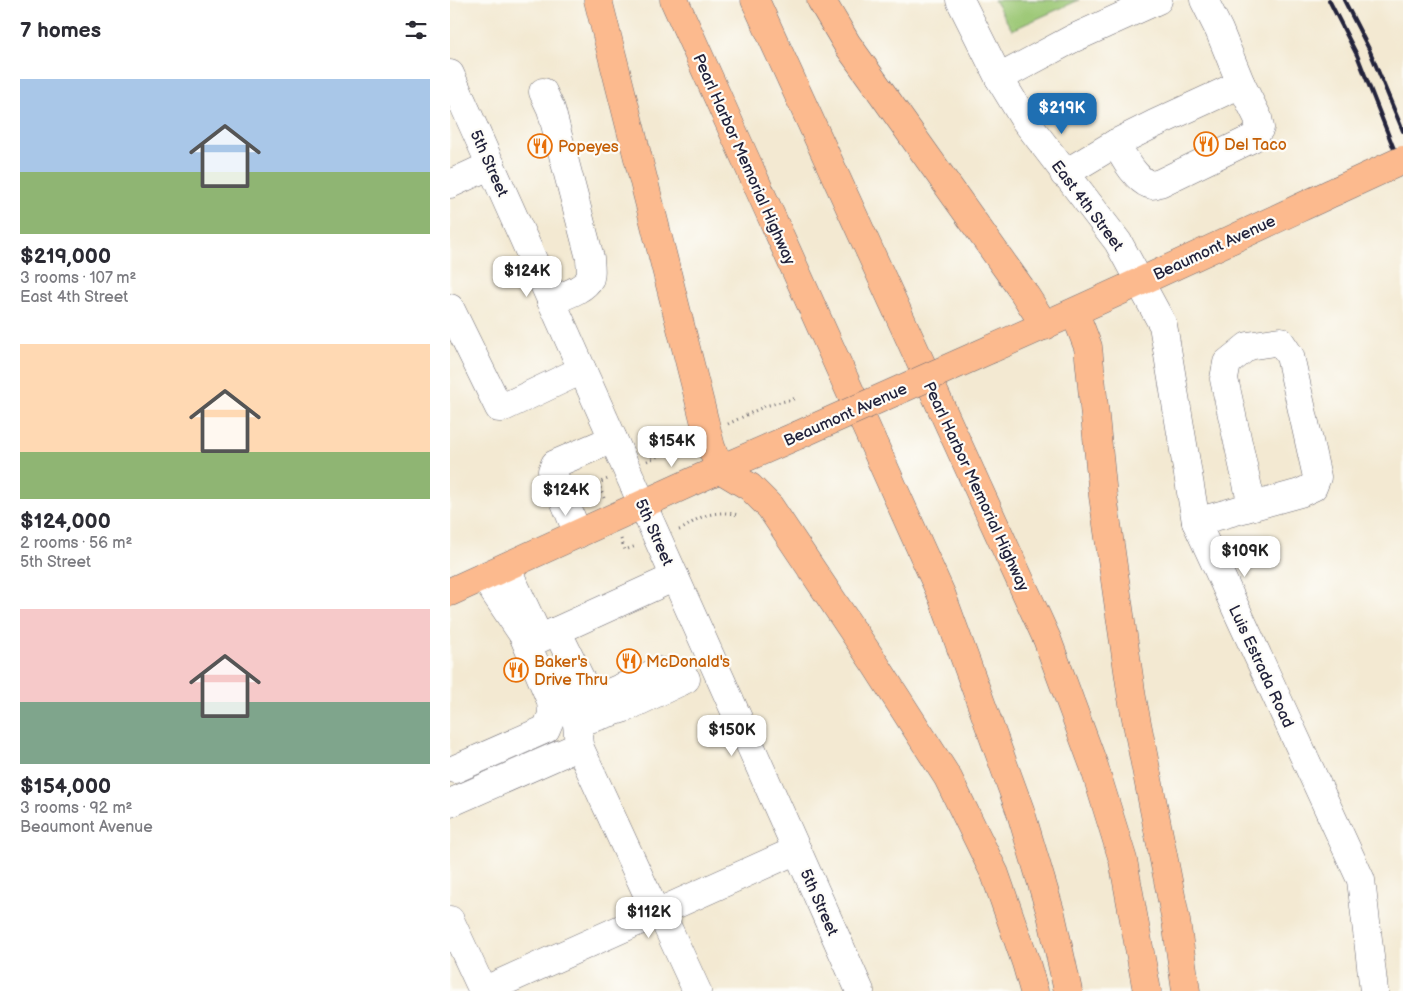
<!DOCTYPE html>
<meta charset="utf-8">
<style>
body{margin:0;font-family:"Balsamiq Sans",sans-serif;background:#f2f2f3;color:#2b2b33;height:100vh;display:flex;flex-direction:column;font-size:19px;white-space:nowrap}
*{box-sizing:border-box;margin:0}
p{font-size:16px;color:#7c7c81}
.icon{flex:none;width:28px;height:28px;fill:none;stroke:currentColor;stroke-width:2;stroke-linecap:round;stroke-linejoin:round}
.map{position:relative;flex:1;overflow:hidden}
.details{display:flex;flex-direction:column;background:#fff;width:450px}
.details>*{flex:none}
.price{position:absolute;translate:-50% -42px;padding:0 11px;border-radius:10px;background:#fff;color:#222;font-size:16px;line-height:32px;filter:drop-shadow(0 1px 2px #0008)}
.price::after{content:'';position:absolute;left:50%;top:30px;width:15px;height:11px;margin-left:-8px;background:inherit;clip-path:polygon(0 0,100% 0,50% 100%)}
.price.selected{background:#1f6fb2;color:#fff}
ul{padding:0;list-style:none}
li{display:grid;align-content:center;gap:10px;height:265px;padding:0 20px}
li span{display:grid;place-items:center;height:155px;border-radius:0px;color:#555}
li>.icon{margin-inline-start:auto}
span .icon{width:90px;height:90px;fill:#fffc;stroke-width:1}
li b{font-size:21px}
h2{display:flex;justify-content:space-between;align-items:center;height:60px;padding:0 20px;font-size:21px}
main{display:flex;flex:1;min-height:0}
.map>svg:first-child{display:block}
</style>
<main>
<section class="details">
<h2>7 homes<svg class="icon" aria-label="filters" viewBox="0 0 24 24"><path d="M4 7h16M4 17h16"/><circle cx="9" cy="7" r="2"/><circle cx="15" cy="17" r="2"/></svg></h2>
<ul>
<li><span style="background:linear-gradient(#a9c7e8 60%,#8fb573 0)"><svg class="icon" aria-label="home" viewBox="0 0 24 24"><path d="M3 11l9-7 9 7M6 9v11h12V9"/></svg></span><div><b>$219,000</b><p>3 rooms · 107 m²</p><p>East 4th Street</p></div></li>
<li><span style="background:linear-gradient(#ffd9b3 70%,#8fb573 0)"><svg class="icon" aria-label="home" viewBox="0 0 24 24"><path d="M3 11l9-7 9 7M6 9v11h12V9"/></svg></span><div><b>$124,000</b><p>2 rooms · 56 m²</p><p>5th Street</p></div></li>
<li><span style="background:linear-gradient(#f6c9c9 60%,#7fa58c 0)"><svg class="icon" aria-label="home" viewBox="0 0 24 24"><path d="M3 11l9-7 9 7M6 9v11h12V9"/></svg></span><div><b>$154,000</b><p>3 rooms · 92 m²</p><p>Beaumont Avenue</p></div></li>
</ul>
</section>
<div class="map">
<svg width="953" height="991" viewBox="0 0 953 991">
<rect width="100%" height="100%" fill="#fdfcf7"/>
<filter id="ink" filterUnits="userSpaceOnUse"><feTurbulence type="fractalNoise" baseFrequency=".02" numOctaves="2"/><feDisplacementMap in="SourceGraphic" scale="10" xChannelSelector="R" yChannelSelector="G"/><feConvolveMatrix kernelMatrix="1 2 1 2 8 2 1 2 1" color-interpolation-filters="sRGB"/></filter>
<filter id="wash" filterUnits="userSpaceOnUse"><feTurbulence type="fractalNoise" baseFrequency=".0096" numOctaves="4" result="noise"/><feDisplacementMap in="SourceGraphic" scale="20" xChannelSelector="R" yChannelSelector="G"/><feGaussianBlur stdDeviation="1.12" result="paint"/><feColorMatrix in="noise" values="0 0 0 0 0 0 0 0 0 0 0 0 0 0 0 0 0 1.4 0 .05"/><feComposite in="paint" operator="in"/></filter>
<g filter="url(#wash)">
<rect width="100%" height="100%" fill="#f3e9d2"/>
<path fill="#9bc774" stroke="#5e7458" d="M544,0h85l-67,30z"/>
</g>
<g filter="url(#ink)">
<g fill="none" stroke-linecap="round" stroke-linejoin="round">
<g stroke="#6b6870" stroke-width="29">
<g id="minor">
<path d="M510,0l39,78 25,41 94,123 45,83 33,197 165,358 13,111"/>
<path d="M0,74l410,917"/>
<path d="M549,78l73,-39 86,-39"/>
<path d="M93,92l8,17 39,149c0,6 2,14 0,20 -6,12 -27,18 -39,23"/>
<path d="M666,143c6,12 21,40 36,42 3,0 6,-2 8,-2l93,-45 7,-10 -2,-10 -17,-34"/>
<path d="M614,174l52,-31 38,-19 87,-40 -22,-54 -15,-30"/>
<path d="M0,184l41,-19"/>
<path d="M0,308l49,100h3l80,-38"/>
<path d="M746,522l104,-29 13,-6 4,-10 -27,-121 -10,-15 -32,5 -21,17 -3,16 28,127"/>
<path d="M128,534l-26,-63 3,-7 58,-25"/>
<path d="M56,567l29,62"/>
<path d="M107,631l28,57 7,8h10l57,-25 21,11"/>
<path d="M91,638l134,-61"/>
<path d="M106,675l21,48 2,23"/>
<path d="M127,723l48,-15 61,-29"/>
<path d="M5,769l91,-40 6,-14 -1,-14 -28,-66 -39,-58"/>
<path d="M0,803l129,-57 77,167"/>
<path d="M210,911l37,80"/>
<path d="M0,920l33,71"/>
<path d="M33,991l314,-141"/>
</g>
</g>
<g stroke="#6b6870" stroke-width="29">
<path id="major" d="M0,592l270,-123"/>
</g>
<g stroke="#6b6870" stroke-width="29">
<g id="highway">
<path d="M148,0l113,447 9,22 30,18 20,20 105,157 73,114 47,96 31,89 8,28"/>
<path d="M224,0l268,596 78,214 31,104 17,77"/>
<path d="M305,0l292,639 47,127 29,94 24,131"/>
<path d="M371,0l26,44 175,246 23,36"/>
<path d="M625,313l13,34 15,149 17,119 12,83 44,223 10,70"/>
<path d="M541,349c116,-51 231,-105 347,-159"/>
<path d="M270,469l76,-33"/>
</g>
</g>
<g stroke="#6b6870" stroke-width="3" stroke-dasharray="1 4" stroke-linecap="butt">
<path d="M278,424l37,-18 32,-8"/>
<path d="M197,461l32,-14 4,-11"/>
<path d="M154,498l-6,-15 10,-4"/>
<path d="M229,530c6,-2 9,-5 14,-8 12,-9 31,-11 45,-7"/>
<path d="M171,539l4,11 11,-4"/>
</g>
<use href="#minor" stroke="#fff" stroke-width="28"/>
<use href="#major" stroke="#fcba8e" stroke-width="28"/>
<use href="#highway" stroke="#fcba8e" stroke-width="28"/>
<g stroke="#22223b" stroke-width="4">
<path d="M879,0l28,55 46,117"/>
<path d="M894,0l25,49 34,82"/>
</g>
<g stroke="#6b6870" stroke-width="29" stroke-linecap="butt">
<g id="highway-bridge">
<path d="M888,190l65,-30"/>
<path d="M346,436l195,-87"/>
</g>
</g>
<use href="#highway-bridge" stroke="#fcba8e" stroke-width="28"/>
</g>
</g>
<defs>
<g id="restaurant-ring" transform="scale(1.25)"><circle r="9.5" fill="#fdfcf7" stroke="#e8710a" stroke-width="1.5"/><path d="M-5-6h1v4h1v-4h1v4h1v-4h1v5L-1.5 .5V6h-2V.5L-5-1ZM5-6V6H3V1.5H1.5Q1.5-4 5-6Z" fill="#e8710a"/></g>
</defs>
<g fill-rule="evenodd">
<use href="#restaurant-ring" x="756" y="144"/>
<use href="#restaurant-ring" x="90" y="146"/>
<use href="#restaurant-ring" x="179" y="661"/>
<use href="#restaurant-ring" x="66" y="670"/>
</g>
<g text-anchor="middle" stroke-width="4.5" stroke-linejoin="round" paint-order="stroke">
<g font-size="16" fill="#c56008" stroke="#fdfcf7" text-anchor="start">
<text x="774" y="150">Del Taco</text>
<text x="108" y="152">Popeyes</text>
<text x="84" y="667">Baker's<tspan x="84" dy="18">Drive Thru</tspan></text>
<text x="196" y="667">McDonald's</text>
</g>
<g font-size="16" fill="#22223b" stroke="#fdfcf7">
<text transform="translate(295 159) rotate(66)" y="6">Pearl Harbor Memorial Highway</text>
<text transform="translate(40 163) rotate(66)" y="6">5th Street</text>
<text transform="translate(638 205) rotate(53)" y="6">East 4th Street</text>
<text transform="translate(764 247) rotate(-25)" y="6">Beaumont Avenue</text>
<text transform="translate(395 414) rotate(-24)" y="6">Beaumont Avenue</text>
<text transform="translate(527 486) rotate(65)" y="6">Pearl Harbor Memorial Highway</text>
<text transform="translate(205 532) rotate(66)" y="6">5th Street</text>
<text transform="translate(812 666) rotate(65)" y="6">Luis Estrada Road</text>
<text transform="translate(370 902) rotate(66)" y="6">5th Street</text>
</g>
</g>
</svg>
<b class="price selected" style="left:612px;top:135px">$219K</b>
<b class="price" style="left:77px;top:298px">$124K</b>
<b class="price" style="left:222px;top:468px">$154K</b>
<b class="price" style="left:116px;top:517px">$124K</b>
<b class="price" style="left:795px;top:578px">$109K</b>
<b class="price" style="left:282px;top:757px">$150K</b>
<b class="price" style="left:199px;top:939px">$112K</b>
</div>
</main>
